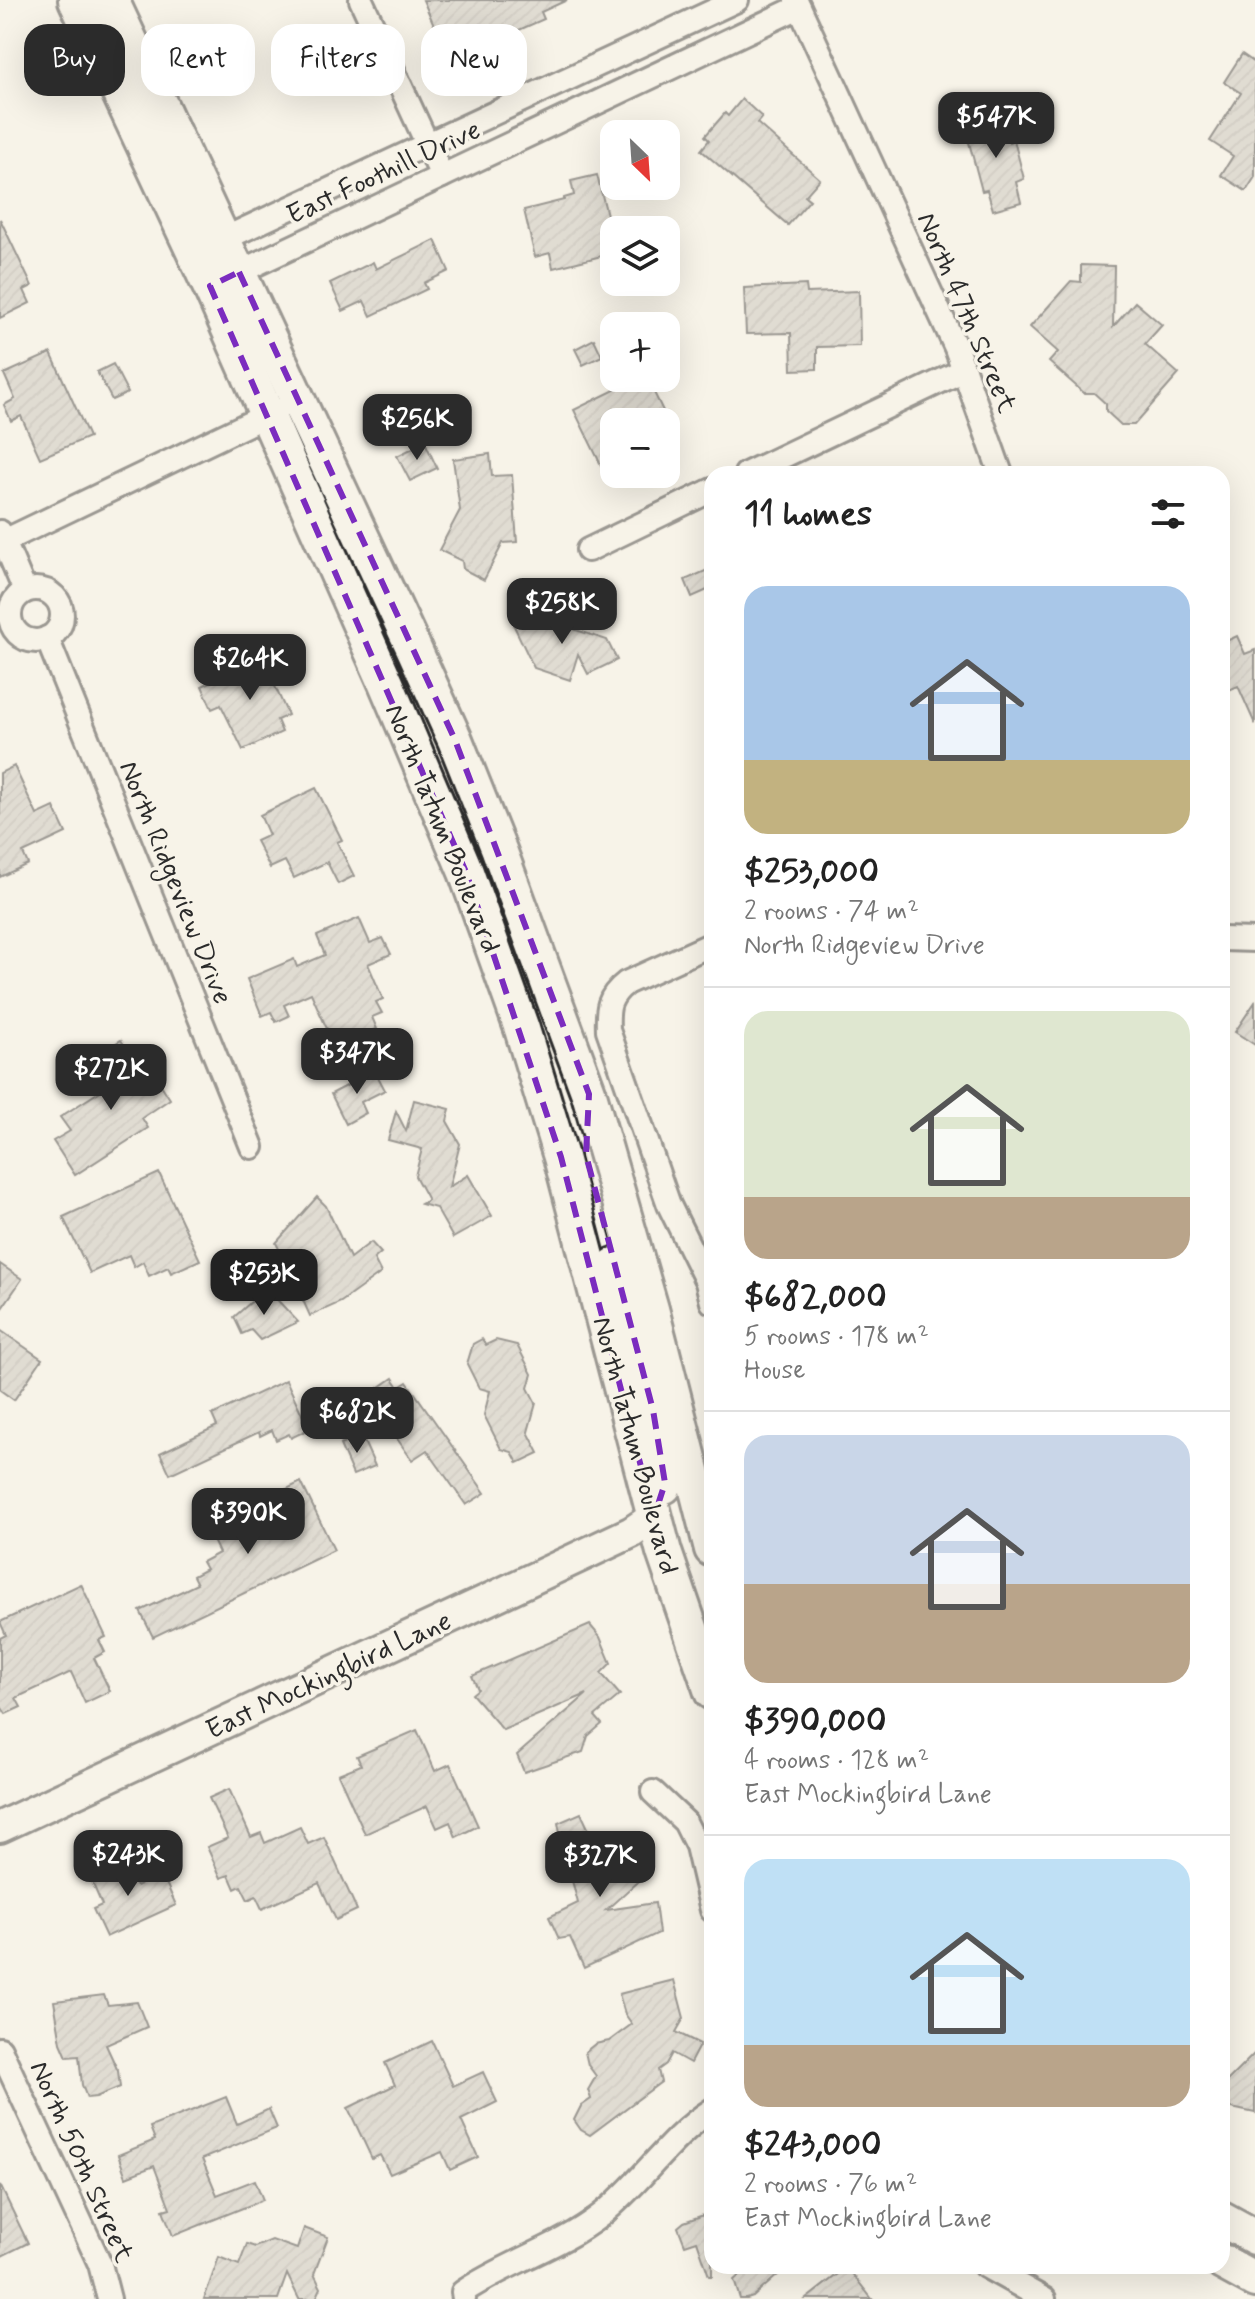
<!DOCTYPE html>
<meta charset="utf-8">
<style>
body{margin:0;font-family:Mynerve,sans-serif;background:#f6f6f6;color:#222;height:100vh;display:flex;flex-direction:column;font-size:30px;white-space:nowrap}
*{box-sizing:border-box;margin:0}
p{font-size:26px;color:#767676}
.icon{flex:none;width:44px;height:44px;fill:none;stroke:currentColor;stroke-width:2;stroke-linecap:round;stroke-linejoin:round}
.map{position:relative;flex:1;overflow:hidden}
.panel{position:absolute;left:704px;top:466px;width:526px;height:1808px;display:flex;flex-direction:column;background:#fff;border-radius:24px;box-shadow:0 8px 32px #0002}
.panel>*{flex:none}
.banner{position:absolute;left:24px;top:24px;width:560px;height:72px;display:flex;gap:16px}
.needle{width:52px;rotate:155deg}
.buttons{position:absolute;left:600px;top:120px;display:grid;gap:16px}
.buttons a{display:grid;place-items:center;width:80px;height:80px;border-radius:16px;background:#fff;box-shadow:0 8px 32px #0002;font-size:40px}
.price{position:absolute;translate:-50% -68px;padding:0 18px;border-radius:16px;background:#2b2b2b;color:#fff;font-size:26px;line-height:52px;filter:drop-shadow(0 2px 4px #0008)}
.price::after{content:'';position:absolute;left:50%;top:48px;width:24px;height:18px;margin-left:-12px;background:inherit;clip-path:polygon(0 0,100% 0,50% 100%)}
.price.current{background:#222;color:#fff}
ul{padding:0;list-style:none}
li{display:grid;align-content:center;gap:16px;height:424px;padding:0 40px}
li+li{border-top:2px solid #e0e0e0}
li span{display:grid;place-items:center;height:248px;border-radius:24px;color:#555}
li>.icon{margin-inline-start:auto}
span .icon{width:144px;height:144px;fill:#fffc;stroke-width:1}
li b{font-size:34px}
h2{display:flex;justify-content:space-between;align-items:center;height:96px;padding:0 40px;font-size:34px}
.chip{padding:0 28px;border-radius:24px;background:#fff;box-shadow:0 8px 32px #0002;font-size:28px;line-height:72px}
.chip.current{background:#2b2b2b;color:#fff}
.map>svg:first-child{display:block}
</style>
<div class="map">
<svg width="1255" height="2299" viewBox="0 0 1255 2299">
<defs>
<pattern id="building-hatch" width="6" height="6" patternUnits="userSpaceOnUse" patternTransform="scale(2)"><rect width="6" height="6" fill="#c4c1b9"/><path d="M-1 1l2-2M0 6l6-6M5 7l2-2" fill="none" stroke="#a9a69f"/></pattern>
</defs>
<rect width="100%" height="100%" fill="#f7f3e8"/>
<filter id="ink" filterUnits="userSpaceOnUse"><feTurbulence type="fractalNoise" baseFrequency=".0125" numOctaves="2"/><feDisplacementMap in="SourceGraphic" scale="16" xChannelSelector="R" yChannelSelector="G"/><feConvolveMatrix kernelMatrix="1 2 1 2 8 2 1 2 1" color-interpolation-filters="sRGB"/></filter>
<g filter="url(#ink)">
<g fill="url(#building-hatch)" stroke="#2b2b2b" stroke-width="2">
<path d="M423,0h144l-26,12 3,7 -41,18 5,10 -17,8 -5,-12 -37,16z"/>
<path d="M1242,54l13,9v114l-9,14 -25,-16 12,-19 -23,-15 31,-48 -17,-11z"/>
<path d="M742,99l20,18 -5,6 63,56 -15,17 5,4 -22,25 -87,-75 8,-10 -4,-4 20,-23 3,3z"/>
<path d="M1000,106l9,36 5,-2 10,39 -8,3 5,20 -28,8 -6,-20 -5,1 -15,-56 16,-4 -5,-19z"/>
<path d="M597,175l15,60h2v18l-61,15 -3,-15 -15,4 -11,-47 40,-10v-2l10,-3 -3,-14z"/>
<path d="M0,219l32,67 -8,4 6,13 -30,15z"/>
<path d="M435,240l14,31 -25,12 3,6 -56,27 -7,-15 -21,10 -13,-28 43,-21 3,7z"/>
<path d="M1081,265l33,1 -1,61 22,-25 27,23 -17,19 34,30 -45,51h-13l-15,-14v-7l-12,-11h-10l-35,-31 9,-10 -28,-25 41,-46 10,1z"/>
<path d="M806,285l1,8 52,-2 1,55 -43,1v22l-25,1 -1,-37 -45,1 -2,-46z"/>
<path d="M594,339l8,17 -19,9 -8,-16z"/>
<path d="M51,353l38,84 -49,21 -19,-42 -10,5 -7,-16 11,-6 -11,-25z"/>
<path d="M113,364l15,29 -16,7 -15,-28z"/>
<path d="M639,378h8l19,39 -9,5h-43v37l-13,6 -27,-55z"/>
<path d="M425,442l12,26 -27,13 -13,-25z"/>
<path d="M490,454l2,22 20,-1 5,67 -14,1 -19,37 -21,-11 -1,-8 -23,-11 21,-40 -7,-51z"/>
<path d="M712,568v20l-20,9 -7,-17z"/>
<path d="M544,612l22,7 -2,7 43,14 10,20 -29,14 -10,-20 -8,26 -36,-12 -20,-42z"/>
<path d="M1237,636l8,18 10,-4v74l-17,-38 -16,7v-50z"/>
<path d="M268,656l12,25 -6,3 14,31 -11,5 5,12 -39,18 -22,-45 -9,4 -10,-23z"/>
<path d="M14,766l23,49 17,-8 12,26 -43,20 5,11 -28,13v-104z"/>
<path d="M316,788l26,52 -5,2 17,34 -16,8 -11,-22 -33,16 -9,-17 -15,7 -14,-27 13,-6 -9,-20z"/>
<path d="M359,918l11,25 13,-5 8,16 -23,10 15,35 -7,3 6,11 -10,4 5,12 -42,18 -24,-54 -27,12 5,11 -13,6 -5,-10 -9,4 -15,-37 47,-20 3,8 28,-12 -8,-19z"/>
<path d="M1255,1002v43l-20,-13z"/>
<path d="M121,1040l22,34 8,-5 19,30 -28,19 6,10 -73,47 -22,-34 17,-10 -10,-14 56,-36 -17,-27z"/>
<path d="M375,1071l10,19 -24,12 5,11 -20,11 -15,-30z"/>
<path d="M414,1100l36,9 -3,12 13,23 -11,43 19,-12 24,41 -39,22 -17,-30 -15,-4 7,-4 -13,-24 7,-27 -34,-9 8,-29 10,20z"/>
<path d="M159,1173l41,87 -29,13 -3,-6 -19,9 -6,-14 -9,5 -5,-12 -39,18 -27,-56z"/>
<path d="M317,1197l9,9 24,52 21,-16 10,11 -7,6 7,14 -40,29 -31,14 -13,-29 12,-6 -13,-27 -12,5 -8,-16z"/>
<path d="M0,1264l22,15 -22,32z"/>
<path d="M270,1292l28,30 -38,18 -9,-10 -9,4 -8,-17 17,-15z"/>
<path d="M0,1330l42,29 -28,41 -14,-10z"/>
<path d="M482,1339l4,6 10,-5 21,5 15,29 -4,14 8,15 -8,29 11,21 -21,10 -6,-11 -11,-3 -17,-34 6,-24 -11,-3 -12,-24 6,-20z"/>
<path d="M393,1378l6,9 8,-5 78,111 -19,12 -39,-55 -15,10 -45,-64z"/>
<path d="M286,1380l23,49 -18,9 -2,-4 -13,6 -4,-10 -12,6 -1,-4 -89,42 -10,-21 57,-27 -5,-11z"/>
<path d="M361,1435l14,31 -22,9 -13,-30z"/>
<path d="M301,1482l33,68 -181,87 -13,-26 57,-27 -4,-8 13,-7 -4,-7 17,-9 -12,-25z"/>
<path d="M81,1584l25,53 -7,3 6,12 -11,6 16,33 -25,12 -14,-31 -55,26 5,9 -15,7 -6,-9v-67l6,-3 -6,-13z"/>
<path d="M590,1625l10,12 11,26 -10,10 19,22 -25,21 7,8 -14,12 -5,16 -59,20 -7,-17 70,-61 -84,36 -31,-36 6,-5 -6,-13z"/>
<path d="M417,1730l18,41 15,-7 28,62 -22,11 -6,-15 -13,6 -10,-22 -62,28 -27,-60 23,-9 -4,-9z"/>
<path d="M229,1789l22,48 10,-4 4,10 35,-16 8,17 16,-7 33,73 -21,10 -17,-37 -57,26 -6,-13 -8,4 -7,-14 -6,3 -6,-14 -8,3 -14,-31 21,-9 -19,-40z"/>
<path d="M581,1813l25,54 12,-5 24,-4 3,17 -39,35 49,-7 4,30 -75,35 -14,-31 -11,2 -10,-22 29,-14 -7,-26 -7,-4 -5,-12 10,-4 -8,-19 -3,-15z"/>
<path d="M123,1857l13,29 26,-12 14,31 -70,32 -13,-28 9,-4 -10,-23 13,-6 -4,-9z"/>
<path d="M674,1980l10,38 -8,14 24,12 -10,19 -18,-10 -6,11 -8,6 3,12 -71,53 -9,-5 -7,-10 7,-14 10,-7 -3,-9 8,-14 -8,-11 -3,-13 10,-8 14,-3 23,-17 -7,-10 -6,-20z"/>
<path d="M104,1995l4,10 29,-3 10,25 -41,18 12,26 2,16 -24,10 -9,1 -5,-13 -3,-29 -12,1 -6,-14 -7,-42z"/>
<path d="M432,2041l21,45 30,-14 14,30 -36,18 17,37 -28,13 -8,-18 -52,22 -10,-19 -8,4 -24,-51 47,-23 -10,-22z"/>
<path d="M1255,2053v60l-33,-7v-20z"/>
<path d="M226,2097l11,27 32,-15 8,19 -75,31 15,36 38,-15 8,20 -90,36 -10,-26 7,-2 -16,-42 -28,11 -8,-22 37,-15 -5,-13z"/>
<path d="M0,2185l28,58 -28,14z"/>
<path d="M712,2212v64h-3l-12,-35 -12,4 -7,-18 6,-5z"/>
<path d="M304,2228l24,9 -14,37 7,14 -5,11h-17l-12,-25 -9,25h-74l15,-42 20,8 8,-21 8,3 17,-7 25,9z"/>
<path d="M739,2266h49l-35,31 -6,2h-7l-6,-19 8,-7z"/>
<path d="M847,2267l25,32h-66z"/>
</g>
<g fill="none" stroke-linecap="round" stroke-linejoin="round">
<g stroke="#2b2b2b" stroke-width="28">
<g id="street">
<path d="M361,0l81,176"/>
<path d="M796,0l160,348 45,126"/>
<path d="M213,244l524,-244"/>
<path d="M229,277l570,-270"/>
<path d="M746,474l218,-104"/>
<path d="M0,532l25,59"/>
<path d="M0,543l277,-133"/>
<path d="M588,550l124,-60"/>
<circle cx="36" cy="615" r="26"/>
<path d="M47,638l205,509"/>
<path d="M1222,939l33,1"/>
<path d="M712,944l-86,39c-18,14 -19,25 -18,47l61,175 38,77 5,20"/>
<path d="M653,1792l32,30 12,24 15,64"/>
<path d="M0,2049l100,215 9,35"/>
<path d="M985,2266l59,33"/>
<path d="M464,2299l-1,-7c44,-30 96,-44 138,-77 41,-32 67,-77 111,-105"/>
</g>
</g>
<g stroke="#2b2b2b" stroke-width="36">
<path id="secondary" d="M0,1827l496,-231 136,-64 22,-15"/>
</g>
<g stroke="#2b2b2b" stroke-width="40">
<g id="primary">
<path d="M76,0l134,286 176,397 80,189 56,157 39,128 103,395 48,140"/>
<path d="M111,0l301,645 43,95 44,110 90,244 62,215 61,240"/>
<path d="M615,1265l38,145 10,55 1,21"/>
<path d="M1222,2219l33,18"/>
<path d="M1222,2262l33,18"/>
</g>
</g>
<use href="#street" stroke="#f7f3e8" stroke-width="22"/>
<use href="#secondary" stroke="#f7f3e8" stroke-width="30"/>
<use href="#primary" stroke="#f7f3e8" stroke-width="34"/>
</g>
</g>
<path d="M0 0H1255V2299H0ZM239,272l216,468 134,354 -3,61 67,255 12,73 -11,34 -93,-360 -95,-285 -256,-586z" fill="#f7f3e8" fill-opacity=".55" fill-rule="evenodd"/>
<path fill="none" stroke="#7b2cbf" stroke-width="6" stroke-dasharray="16 10" stroke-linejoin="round" d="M239,272l216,468 134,354 -3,61 67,255 12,73 -11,34 -93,-360 -95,-285 -256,-586z"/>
<g text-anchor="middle" stroke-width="7" stroke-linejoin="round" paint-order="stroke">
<g font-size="28" fill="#2b2b2b" stroke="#f7f3e8">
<text transform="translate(383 171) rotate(-25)" y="10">East Foothill Drive</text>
<text transform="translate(968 312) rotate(67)" y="10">North 47th Street</text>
<text transform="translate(444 828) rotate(68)" y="10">North Tatum Boulevard</text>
<text transform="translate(177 882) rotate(68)" y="10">North Ridgeview Drive</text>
<text transform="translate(637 1445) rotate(75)" y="10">North Tatum Boulevard</text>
<text transform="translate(328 1674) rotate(-25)" y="10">East Mockingbird Lane</text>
<text transform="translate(83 2161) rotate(66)" y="10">North 50th Street</text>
</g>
</g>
</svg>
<div class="buttons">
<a><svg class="needle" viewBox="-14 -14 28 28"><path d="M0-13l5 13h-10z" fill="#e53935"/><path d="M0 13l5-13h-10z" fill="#767676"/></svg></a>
<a><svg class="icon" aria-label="layers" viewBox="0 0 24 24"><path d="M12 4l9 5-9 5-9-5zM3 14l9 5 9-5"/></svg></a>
<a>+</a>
<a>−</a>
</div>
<b class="price" style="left:996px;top:160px">$547K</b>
<b class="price" style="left:417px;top:462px">$256K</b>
<b class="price" style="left:562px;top:646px">$258K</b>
<b class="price" style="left:250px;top:702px">$264K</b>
<b class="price" style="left:357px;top:1096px">$347K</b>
<b class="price" style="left:111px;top:1112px">$272K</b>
<b class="price current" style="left:264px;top:1317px">$253K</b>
<b class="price" style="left:357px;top:1455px">$682K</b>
<b class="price" style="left:248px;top:1556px">$390K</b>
<b class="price" style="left:128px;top:1898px">$243K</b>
<b class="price" style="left:600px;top:1899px">$327K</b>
<div class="banner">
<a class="chip current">Buy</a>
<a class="chip">Rent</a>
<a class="chip">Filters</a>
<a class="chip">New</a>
</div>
<section class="panel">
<h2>11 homes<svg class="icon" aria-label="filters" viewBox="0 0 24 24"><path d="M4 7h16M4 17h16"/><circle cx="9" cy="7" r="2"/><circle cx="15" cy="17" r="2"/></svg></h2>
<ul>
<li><span style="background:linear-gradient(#a9c7e8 70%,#c2b280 0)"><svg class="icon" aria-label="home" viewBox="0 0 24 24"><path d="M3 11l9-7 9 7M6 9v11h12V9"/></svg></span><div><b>$253,000</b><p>2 rooms · 74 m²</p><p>North Ridgeview Drive</p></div></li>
<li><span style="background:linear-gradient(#dfe7d0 75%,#b9a48a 0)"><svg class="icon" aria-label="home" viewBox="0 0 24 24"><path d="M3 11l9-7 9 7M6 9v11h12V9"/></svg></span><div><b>$682,000</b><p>5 rooms · 178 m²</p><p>House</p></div></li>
<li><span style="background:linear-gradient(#c9d6e8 60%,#b9a48a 0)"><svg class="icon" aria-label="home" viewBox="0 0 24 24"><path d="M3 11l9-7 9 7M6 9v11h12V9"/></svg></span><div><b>$390,000</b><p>4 rooms · 128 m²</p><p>East Mockingbird Lane</p></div></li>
<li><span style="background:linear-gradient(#bfe0f5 75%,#b9a48a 0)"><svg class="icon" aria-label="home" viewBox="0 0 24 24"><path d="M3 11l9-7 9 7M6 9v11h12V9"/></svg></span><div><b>$243,000</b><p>2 rooms · 76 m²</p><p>East Mockingbird Lane</p></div></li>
</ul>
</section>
</div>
